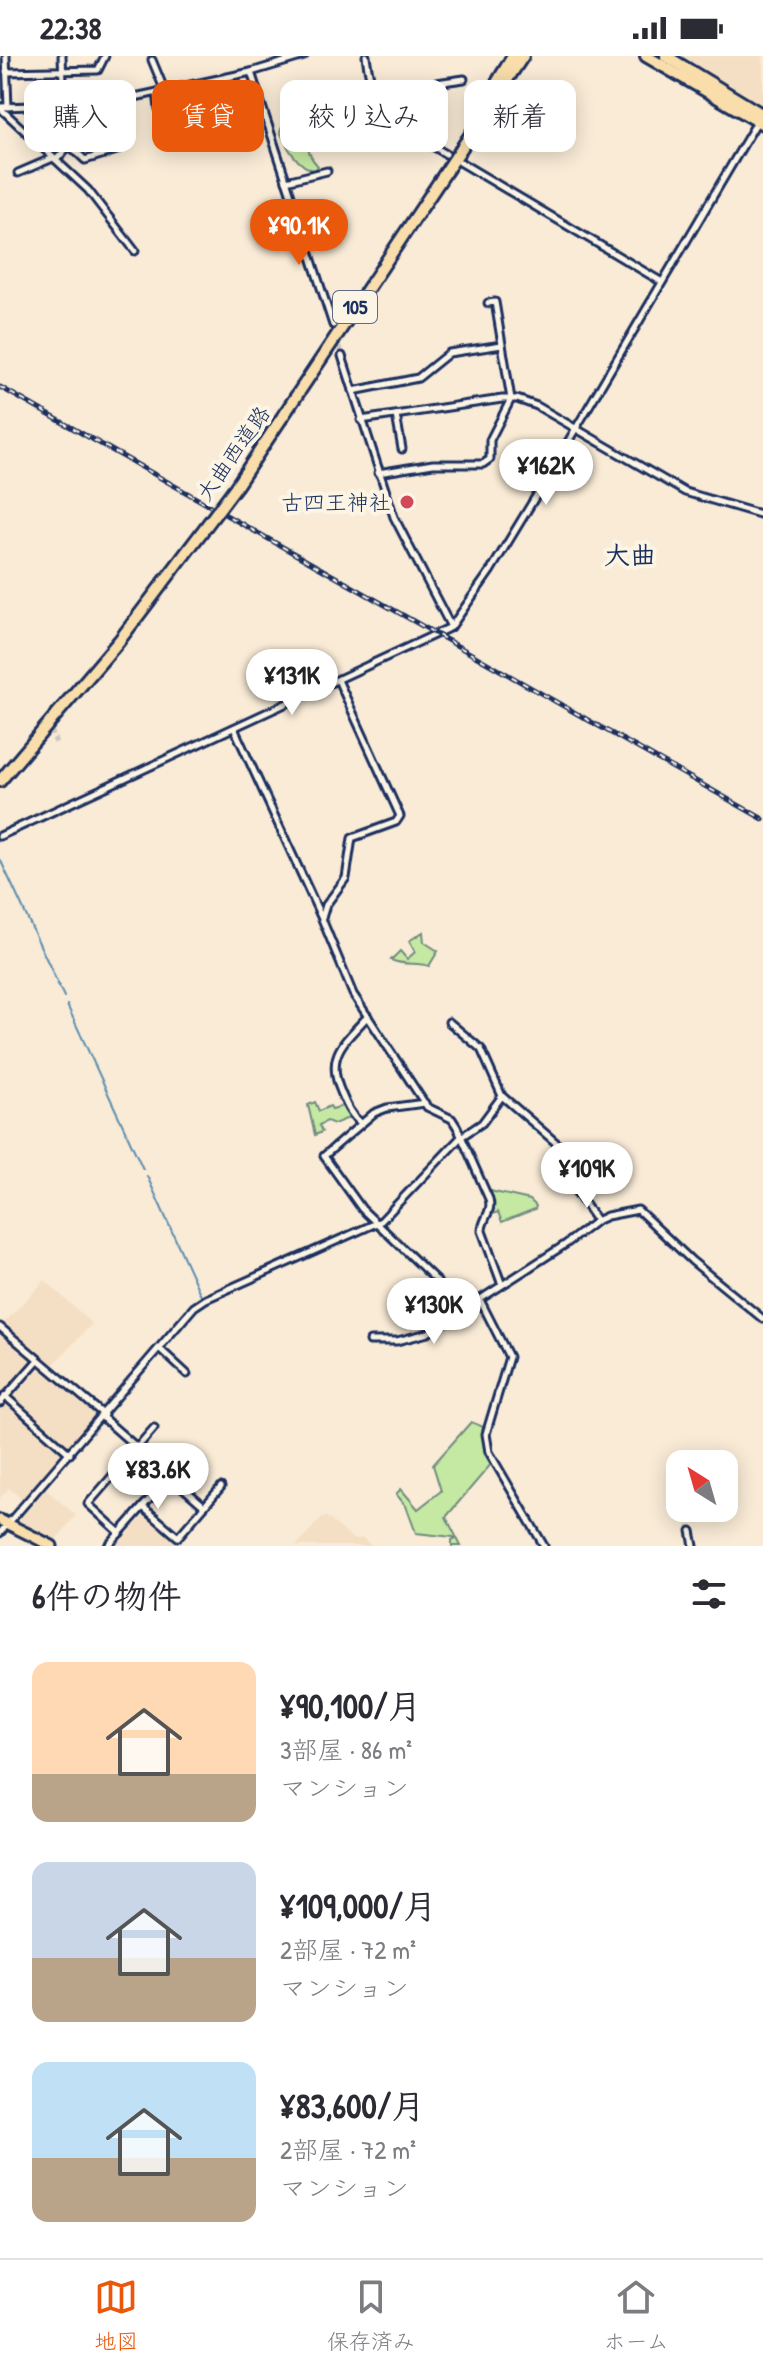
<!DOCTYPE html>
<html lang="ja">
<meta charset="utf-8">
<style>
body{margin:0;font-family:"Patrick Hand","Klee One",sans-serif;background:#f2f2f3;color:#2b2b33;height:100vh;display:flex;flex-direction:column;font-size:30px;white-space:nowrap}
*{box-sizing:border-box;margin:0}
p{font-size:26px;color:#7c7c81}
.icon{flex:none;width:44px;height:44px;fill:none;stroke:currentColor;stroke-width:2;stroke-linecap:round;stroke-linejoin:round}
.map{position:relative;height:1490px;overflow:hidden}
.side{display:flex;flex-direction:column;background:#fff;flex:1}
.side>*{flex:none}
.guide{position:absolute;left:24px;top:24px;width:716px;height:72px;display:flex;gap:16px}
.needle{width:52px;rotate:323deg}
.buttons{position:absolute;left:666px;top:1394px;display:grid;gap:16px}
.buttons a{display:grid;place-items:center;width:72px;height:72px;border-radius:16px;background:#fff;box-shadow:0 4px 20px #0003;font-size:40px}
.price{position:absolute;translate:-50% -68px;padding:0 18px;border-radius:28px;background:#fff;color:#222;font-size:26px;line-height:52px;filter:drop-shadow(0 2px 4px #0008)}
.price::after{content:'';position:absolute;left:50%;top:48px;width:24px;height:18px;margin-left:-12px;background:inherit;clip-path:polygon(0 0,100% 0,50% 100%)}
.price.active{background:#ea580c;color:#fff}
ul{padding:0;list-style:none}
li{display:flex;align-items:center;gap:24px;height:200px;padding:0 32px}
li span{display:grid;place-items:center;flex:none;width:224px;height:160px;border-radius:16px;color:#555}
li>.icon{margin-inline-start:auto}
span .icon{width:96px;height:96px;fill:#fffc;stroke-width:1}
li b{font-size:34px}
h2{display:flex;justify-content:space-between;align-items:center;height:96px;padding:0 32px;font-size:34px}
.chip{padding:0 28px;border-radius:16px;background:#fff;box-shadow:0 4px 20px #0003;font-size:28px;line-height:72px}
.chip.active{background:#ea580c;color:#fff}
.status{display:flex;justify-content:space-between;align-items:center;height:56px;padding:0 40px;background:#fff;direction:ltr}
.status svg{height:22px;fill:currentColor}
.tab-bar{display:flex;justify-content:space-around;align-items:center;height:112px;border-top:2px solid #e1e1e2;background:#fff;font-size:22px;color:#7c7c81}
.tab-bar a{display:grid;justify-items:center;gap:4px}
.tab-bar .active{color:#ea580c}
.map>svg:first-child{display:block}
</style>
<div class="status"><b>22:38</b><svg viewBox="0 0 49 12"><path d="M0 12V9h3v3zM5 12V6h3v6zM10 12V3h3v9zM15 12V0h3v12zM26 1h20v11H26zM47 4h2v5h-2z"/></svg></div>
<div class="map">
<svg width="763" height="1490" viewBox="0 0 763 1490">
<rect width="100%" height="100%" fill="#f9ebd6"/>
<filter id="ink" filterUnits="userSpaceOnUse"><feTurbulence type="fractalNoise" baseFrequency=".0125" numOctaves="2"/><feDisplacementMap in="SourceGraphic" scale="16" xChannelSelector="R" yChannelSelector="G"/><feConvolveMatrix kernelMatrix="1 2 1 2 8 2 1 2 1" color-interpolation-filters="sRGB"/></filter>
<g filter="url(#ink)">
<g fill="#f5dfc4">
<path d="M678,0h85v51l-9,-6z"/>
<path d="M45,1224l47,44 -41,43 -49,-42z"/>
<path d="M0,1275l33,29 -33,37z"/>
<path d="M39,1309l58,51 -27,34 -60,-52z"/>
<path d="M7,1346l59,53 -41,47 -16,-14 -9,10v-88z"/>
<path d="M44,1432l32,27 -20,25 -40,-19z"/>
<path d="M147,1456l32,28 -5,6h-58z"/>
<path d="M327,1461l27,23 9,-2 8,8h-75l25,-28z"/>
</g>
<g fill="#c5e8a2" stroke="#708c80" stroke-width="2">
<path d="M301,59l8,8c-2,18 -4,30 9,43l-3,4c-17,-2 -29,-24 -35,-39l6,-11z"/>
<path d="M423,876l1,10 14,9 -9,15c-13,-4 -25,0 -38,-6l9,-9 7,8 8,-7 -6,-11z"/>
<path d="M315,1046l4,9 11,-5 2,3 11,-3 8,11 -17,7 -7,-3 -8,4 3,7 -7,3 -7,-30z"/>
<path d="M490,1135l40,9 6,6 -1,3 -33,13 -4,-10 -7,3 2,-11z"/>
<path d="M471,1366l15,6 -2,11 8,24 -46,54 15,29h-9v-6l4,-2 -3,-1 -37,-4 -10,-27 -10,-12 5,-5 17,20 23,-18 -8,-26z"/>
</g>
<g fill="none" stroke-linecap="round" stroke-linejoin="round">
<g stroke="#5c8eb1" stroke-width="2">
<path d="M0,803l64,138"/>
<path d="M67,949l76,164"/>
<path d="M147,1120l55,122"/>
</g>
<g stroke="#cdc5be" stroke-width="5" stroke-dasharray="5 2.5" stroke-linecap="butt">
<path d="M333,269l9,31"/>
<path d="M46,661l10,26"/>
</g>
<g stroke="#1b2f5e" stroke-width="11">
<g id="street">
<path d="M6,0l2,51"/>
<path d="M62,0l2,50"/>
<path d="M366,0c9,66 28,66 80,98"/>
<path d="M152,4l12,29"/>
<path d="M6,16l92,-2 7,-14"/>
<path d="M251,16l82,253"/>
<path d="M157,36l2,17 19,8 84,-9"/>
<path d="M373,36l91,-13"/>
<path d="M0,51l102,-3 149,-32 53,-16"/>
<path d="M0,52l88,82 47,61"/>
<path d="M69,89l16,15 32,-10 -15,-46"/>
<path d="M56,104l27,-30 24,-8"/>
<path d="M460,106l202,120"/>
<path d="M18,117l35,-15"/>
<path d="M286,125l41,-10"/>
<path d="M342,300l52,161 57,110"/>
<path d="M353,335l65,-13 31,-25 53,-8"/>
<path d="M396,359l6,34"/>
<path d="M361,364l141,-21h15l20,7 148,86 78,23"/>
<path d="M378,417l55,-9h50l7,-5v-19l21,-41 -16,-97 -7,1"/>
<path d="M234,672l88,191 31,75 74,113 25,12 5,8 32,72c4,13 -7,20 -7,32l20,54"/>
<path d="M0,780l451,-209 40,-57 45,-74 222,-376"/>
<path d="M322,862l4,-13 20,-27 6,-40 44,-16 4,-6 -62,-136"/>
<path d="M449,966l32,27 21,47 74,64 -3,27 23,33"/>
<path d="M425,1047l-38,5 -13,5 -50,43 38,53 74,71 20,36"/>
<path d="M361,1067c-11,-8 -15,-19 -20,-31 -16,-37 3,-50 27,-76"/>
<path d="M480,1244l29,57 -23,77 3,18 55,94"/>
<path d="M0,1271l104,88"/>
<path d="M370,1285h27l31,-8 138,-89 30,-23 11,-5 31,-6 54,51 71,58"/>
<path d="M160,1293l27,25"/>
<path d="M5,1340l65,58"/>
<path d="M0,1347l38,-43"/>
<path d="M102,1361l102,89"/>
<path d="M143,1451l35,30 43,-50"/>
<path d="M691,1475l3,15"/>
<path d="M0,1477l194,-226 12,-8 175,-78 80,-84 21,-14 20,-27"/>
<path d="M120,1477l-32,-29 66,-76"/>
<path d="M108,1490l78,-88"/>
</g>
</g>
<g stroke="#1b2f5e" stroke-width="15">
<path id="primary" d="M0,1464l52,26"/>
</g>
<g stroke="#1b2f5e" stroke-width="16">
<g id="highway">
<path d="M646,0l117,68"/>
<path d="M666,0l97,59"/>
<path d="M490,38l23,-38"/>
<path d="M237,429l286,-429"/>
<path d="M0,725l119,-140 82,-108"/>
</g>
</g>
<use href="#street" stroke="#fcf5e5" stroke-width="5"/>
<use href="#primary" stroke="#f9deab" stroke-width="9"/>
<use href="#highway" stroke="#f9deab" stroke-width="10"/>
<g stroke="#1b2f5e" stroke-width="5">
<path id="rail" d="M0,331l763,432"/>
</g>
<use href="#rail" stroke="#fcf5e5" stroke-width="2" stroke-dasharray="6" stroke-linecap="butt"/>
<g stroke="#1b2f5e" stroke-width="16" stroke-linecap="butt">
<path id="highway-bridge" d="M201,477l36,-48"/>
</g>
<use href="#highway-bridge" stroke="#f9deab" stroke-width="10"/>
</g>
</g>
<circle fill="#d1495b" stroke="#fcf5e5" stroke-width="3" cx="407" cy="446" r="8"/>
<g text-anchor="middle" stroke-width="8" stroke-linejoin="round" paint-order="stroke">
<rect fill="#fcf5e5" stroke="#5e6a86" stroke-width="2" x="333" y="235" width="44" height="32" rx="6"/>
<g font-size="20" font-weight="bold" fill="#1b2f5e">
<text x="355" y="258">105</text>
</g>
<g font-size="22" fill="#1b2f5e" stroke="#fcf5e5">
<text transform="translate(233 397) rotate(-55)" y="8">大曲西道路</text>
</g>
<g font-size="22" fill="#1b2f5e" stroke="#fcf5e5" text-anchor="end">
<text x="391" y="454">古四王神社</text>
</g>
<g font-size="26" font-weight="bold" fill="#1b2f5e" stroke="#fcf5e5">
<text x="630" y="508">大曲</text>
</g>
</g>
</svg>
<div class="buttons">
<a><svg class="needle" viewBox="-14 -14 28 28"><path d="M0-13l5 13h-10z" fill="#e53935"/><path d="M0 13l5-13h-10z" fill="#7c7c81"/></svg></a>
</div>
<b class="price active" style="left:299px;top:211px">¥90.1K</b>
<b class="price" style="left:546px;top:451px">¥162K</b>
<b class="price" style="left:292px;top:661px">¥131K</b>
<b class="price" style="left:587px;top:1154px">¥109K</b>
<b class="price" style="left:434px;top:1290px">¥130K</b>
<b class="price" style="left:158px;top:1455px">¥83.6K</b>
<div class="guide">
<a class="chip">購入</a>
<a class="chip active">賃貸</a>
<a class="chip">絞り込み</a>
<a class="chip">新着</a>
</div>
</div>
<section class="side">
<h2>6件の物件<svg class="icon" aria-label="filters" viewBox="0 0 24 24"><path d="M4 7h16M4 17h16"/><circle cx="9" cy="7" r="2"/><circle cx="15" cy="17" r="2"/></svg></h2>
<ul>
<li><span style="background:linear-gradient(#ffd9b3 70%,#b9a48a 0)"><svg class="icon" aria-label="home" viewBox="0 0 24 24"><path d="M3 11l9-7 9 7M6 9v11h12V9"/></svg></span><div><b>¥90,100/月</b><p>3部屋 · 86 m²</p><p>マンション</p></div></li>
<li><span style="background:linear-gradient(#c9d6e8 60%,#b9a48a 0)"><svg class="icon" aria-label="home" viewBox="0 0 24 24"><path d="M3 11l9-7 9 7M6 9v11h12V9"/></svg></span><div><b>¥109,000/月</b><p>2部屋 · 72 m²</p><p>マンション</p></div></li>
<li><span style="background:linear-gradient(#bfe0f5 60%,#b9a48a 0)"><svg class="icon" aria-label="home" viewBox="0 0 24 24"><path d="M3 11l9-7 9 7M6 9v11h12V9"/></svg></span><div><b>¥83,600/月</b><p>2部屋 · 72 m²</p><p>マンション</p></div></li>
</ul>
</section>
<nav class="tab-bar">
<a class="active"><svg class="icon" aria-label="map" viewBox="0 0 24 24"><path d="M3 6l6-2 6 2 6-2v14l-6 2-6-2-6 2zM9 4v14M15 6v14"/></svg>地図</a>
<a><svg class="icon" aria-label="saved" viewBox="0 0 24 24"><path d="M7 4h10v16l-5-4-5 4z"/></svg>保存済み</a>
<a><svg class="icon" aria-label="home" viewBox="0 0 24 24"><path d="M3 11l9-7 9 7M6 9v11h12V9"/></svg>ホーム</a>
</nav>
